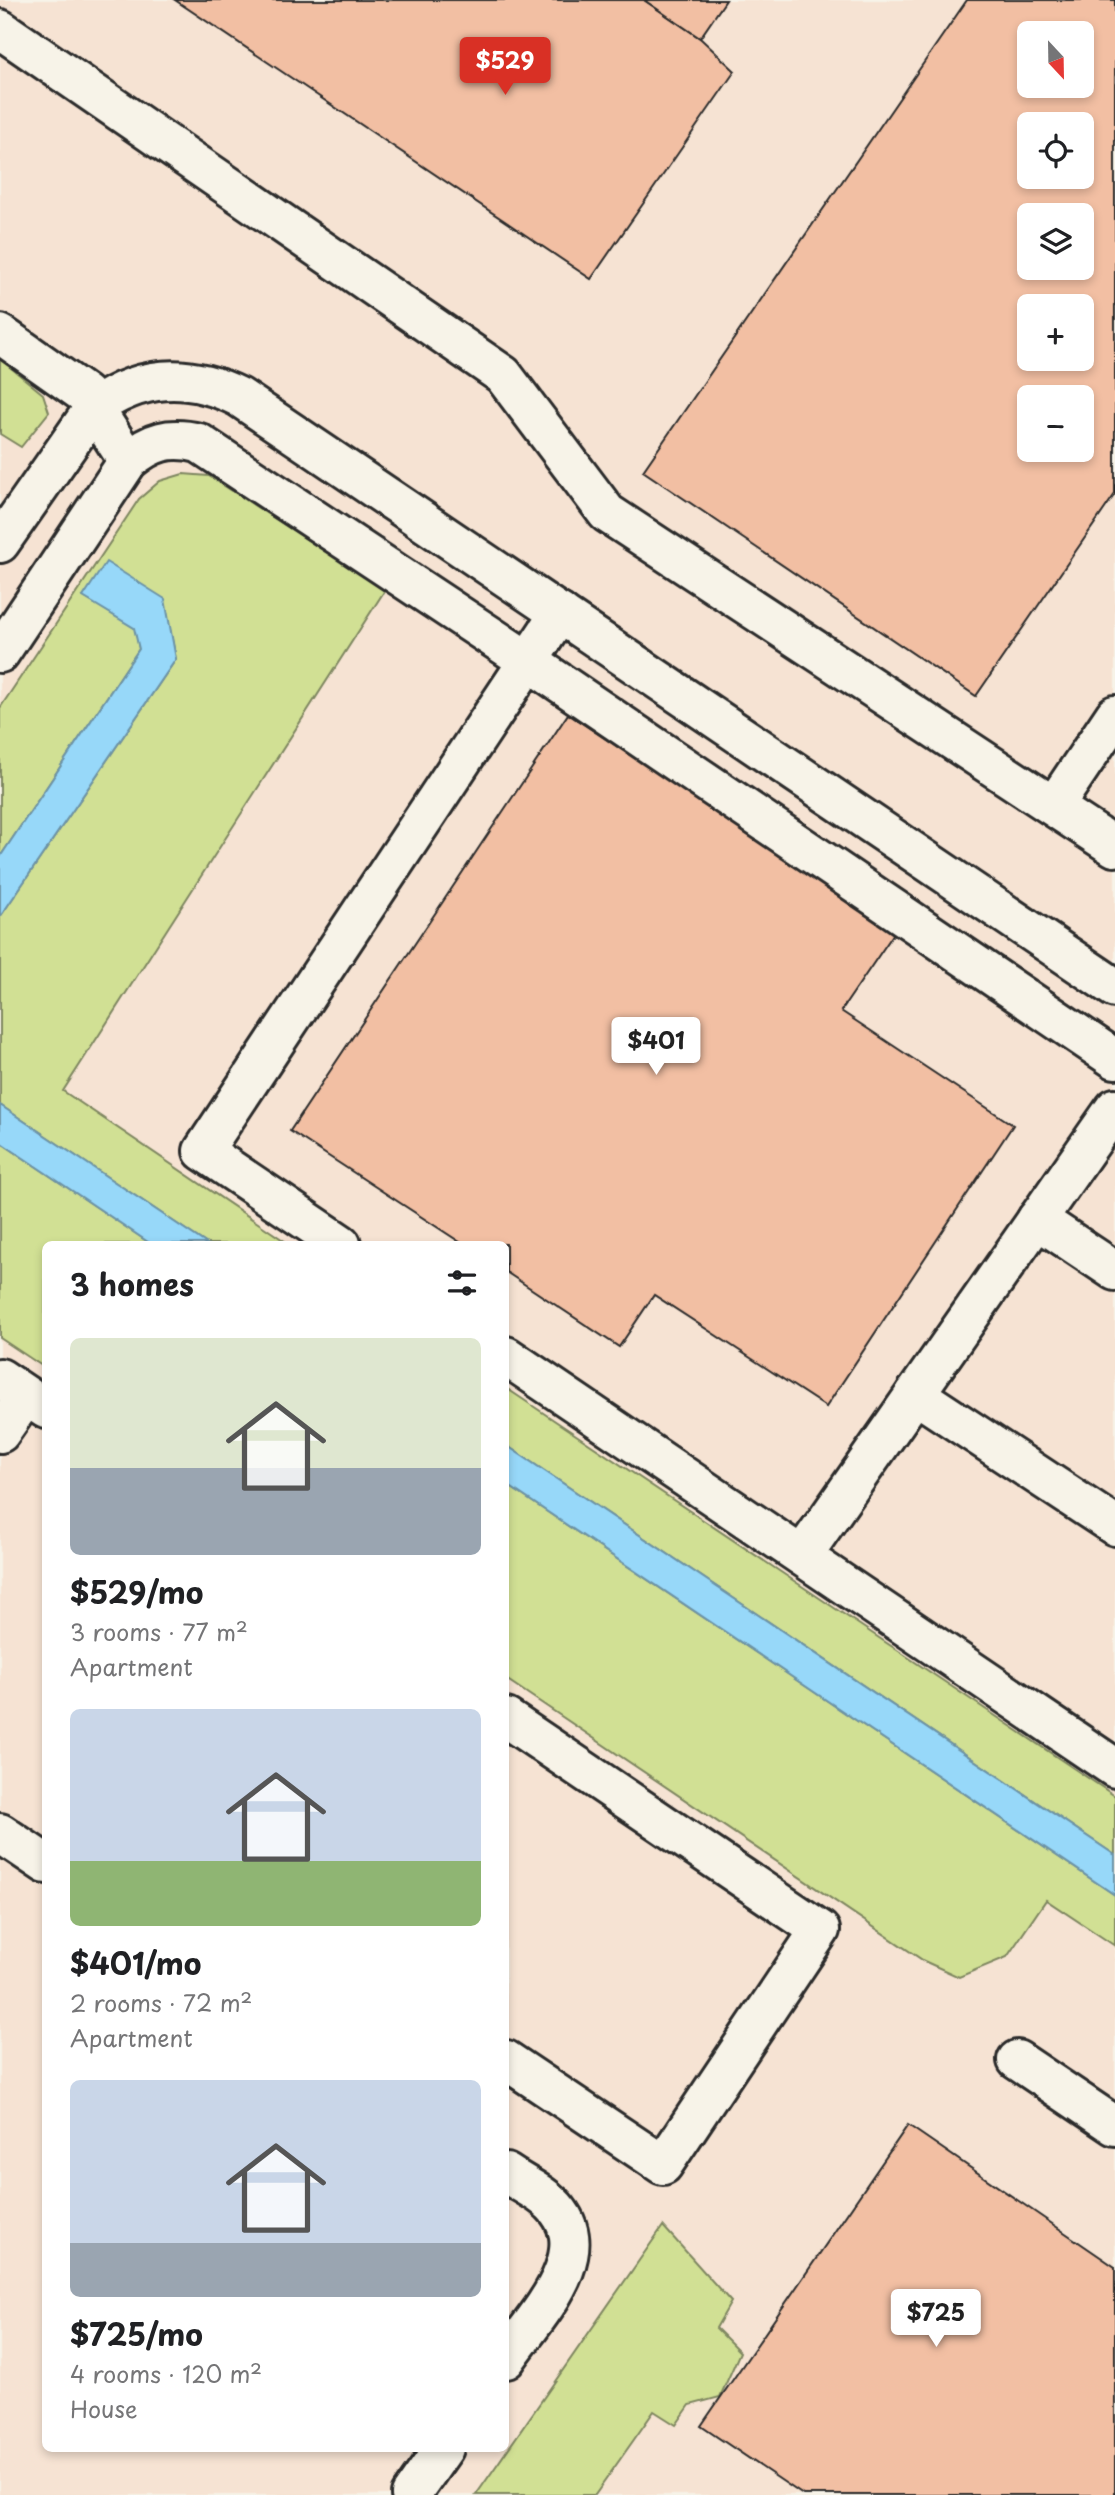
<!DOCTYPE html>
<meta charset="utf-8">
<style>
body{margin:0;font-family:"Playpen Sans",sans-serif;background:#f2f2f2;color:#202124;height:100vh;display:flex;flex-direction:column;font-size:26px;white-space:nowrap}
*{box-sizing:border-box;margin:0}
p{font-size:23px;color:#757577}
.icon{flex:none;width:38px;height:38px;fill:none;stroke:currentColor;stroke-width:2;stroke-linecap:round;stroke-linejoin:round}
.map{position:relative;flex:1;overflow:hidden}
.side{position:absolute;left:42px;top:1241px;width:467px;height:1211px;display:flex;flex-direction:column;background:#fff;border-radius:10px;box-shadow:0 4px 10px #0003}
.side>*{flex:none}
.needle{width:46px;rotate:158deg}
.fabs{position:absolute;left:1017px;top:21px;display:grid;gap:14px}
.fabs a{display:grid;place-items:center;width:77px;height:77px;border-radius:10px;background:#fff;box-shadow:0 4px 10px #0003;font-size:35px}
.price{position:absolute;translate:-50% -60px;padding:0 16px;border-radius:7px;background:#fff;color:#222;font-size:23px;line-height:46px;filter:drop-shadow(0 2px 4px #0008)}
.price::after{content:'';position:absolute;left:50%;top:42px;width:21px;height:16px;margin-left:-10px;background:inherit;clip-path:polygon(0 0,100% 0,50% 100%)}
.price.active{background:#d93025;color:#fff}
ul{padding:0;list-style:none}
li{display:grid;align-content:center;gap:14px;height:371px;padding:0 28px}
li span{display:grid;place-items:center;height:217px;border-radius:10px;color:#555}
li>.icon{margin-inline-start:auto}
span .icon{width:126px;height:126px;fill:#fffc;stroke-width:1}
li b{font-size:30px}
h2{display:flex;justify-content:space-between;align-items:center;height:84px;padding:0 28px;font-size:30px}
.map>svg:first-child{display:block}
</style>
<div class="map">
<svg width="1115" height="2495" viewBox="0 0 1115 2495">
<rect width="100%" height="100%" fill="#f7f3e8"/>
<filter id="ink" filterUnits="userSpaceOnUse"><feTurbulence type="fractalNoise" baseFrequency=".0143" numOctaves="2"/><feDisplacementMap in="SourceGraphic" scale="14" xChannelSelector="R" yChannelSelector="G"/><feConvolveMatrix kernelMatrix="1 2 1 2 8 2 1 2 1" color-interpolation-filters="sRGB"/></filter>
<g filter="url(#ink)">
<path fill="#f6e3d3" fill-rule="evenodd" d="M0,0h1115v2495h-1115zM1029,33h53v53h-53zM1029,124h53v53h-53zM1029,215h53v53h-53zM1029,306h53v53h-53zM1029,397h53v53h-53zM46,1244h460v1204h-460z"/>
<g fill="#d1e094" stroke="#7e8660" stroke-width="2">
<path d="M0,359l43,35 6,18 -28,35 -21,-13z"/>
<path d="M183,474l26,2 176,114 -322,501 226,153h-82l-207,-139v-188l176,-258 -12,-60 -80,-2 51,31 4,21 -139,208v-149l139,-209 21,-18z"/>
<path d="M0,1142l151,102h-105l-1,124 -45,-30z"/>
<path d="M506,1388l609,408v59l-609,-410z"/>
<path d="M506,1484l609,411v51l-69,-46 -39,57 -48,20 -35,-16 -418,-282z"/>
<path d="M663,2226l68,76 -15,26 24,24 -20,45 -30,8 -14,20 -22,-14 -59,84h-119z"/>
</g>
<g fill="#97d8f9" stroke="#6c93a7" stroke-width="2">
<path d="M106,562l59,37 11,60 -176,258v-60l139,-208 -5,-21 -51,-31z"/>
<path d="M0,1105l207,139h-56l-151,-102z"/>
<path d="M506,1445l609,410v40l-609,-411z"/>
</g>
<g fill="#f2bfa3" stroke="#2b2b2b" stroke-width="2" fill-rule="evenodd">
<path d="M175,0h469l56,38 35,33 -144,208z"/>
<path d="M644,0h82l-26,38z"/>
<path d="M967,0h148v494l-139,202 -333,-225zM1029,33h53v53h-53zM1029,124h53v53h-53zM1029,215h53v53h-53zM1029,306h53v53h-53zM1029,397h53v53h-53z"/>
<path d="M568,714l328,216 -55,81 172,114 -187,282 -172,-112 -35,52 -113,-75v-28h-43l-173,-113z"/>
<path d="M908,2125l207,142v228h-312l-102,-69z"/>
</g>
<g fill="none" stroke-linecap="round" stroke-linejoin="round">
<g stroke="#2b2b2b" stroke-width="44">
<g id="minor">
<path d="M0,29l503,346 104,138 508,334"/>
<path d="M0,334l85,60 43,67"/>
<path d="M0,543l94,-135c47,-34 94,-36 145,-11l876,591"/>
<path d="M0,653l128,-192c23,-20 42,-25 71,-18l329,218 587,398"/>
<path d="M1054,806l61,-91"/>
<path d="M1037,1219l78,52"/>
<path d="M341,1244l-138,-93 357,-538"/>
<path d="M506,1356l609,412"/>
<path d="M0,1378l46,31"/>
<path d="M915,1394l200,132"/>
<path d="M0,1433l26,-37"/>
<path d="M802,1556l313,-448"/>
<path d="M506,1718l314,212 -157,235 -157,-105"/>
<path d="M0,1833l46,31"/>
<path d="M1017,2060l98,66"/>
<path d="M506,2173c14,10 33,18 45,30 51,48 -17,115 -45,156"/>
<path d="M411,2495l33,-47"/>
</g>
</g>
<use href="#minor" stroke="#f7f3e8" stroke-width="38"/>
</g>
</g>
</svg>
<div class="fabs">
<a><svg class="needle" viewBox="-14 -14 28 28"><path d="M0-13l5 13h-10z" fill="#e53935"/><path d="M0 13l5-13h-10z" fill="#757577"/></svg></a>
<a><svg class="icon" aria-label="locate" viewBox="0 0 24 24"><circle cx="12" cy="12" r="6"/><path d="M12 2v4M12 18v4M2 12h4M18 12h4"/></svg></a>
<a><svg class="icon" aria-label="layers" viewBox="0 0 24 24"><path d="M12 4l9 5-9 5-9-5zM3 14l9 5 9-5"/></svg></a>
<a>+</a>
<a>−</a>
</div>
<b class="price active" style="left:505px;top:97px">$529</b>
<b class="price" style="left:656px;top:1077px">$401</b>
<b class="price" style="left:936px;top:2349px">$725</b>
<section class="side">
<h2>3 homes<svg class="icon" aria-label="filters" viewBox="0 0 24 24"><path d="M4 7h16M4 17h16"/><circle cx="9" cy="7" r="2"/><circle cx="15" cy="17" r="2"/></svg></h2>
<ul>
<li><span style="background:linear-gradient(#dfe7d0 60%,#9aa5b1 0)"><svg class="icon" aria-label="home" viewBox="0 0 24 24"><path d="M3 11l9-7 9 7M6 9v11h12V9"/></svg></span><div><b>$529/mo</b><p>3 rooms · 77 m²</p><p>Apartment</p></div></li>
<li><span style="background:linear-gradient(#c9d6e8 70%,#8fb573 0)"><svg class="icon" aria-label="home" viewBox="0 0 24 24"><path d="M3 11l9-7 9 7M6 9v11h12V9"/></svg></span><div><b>$401/mo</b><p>2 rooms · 72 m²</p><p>Apartment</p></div></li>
<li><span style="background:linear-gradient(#c9d6e8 75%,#9aa5b1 0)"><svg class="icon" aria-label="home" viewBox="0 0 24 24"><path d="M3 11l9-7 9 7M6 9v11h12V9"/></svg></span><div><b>$725/mo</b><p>4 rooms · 120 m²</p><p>House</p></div></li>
</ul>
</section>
</div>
